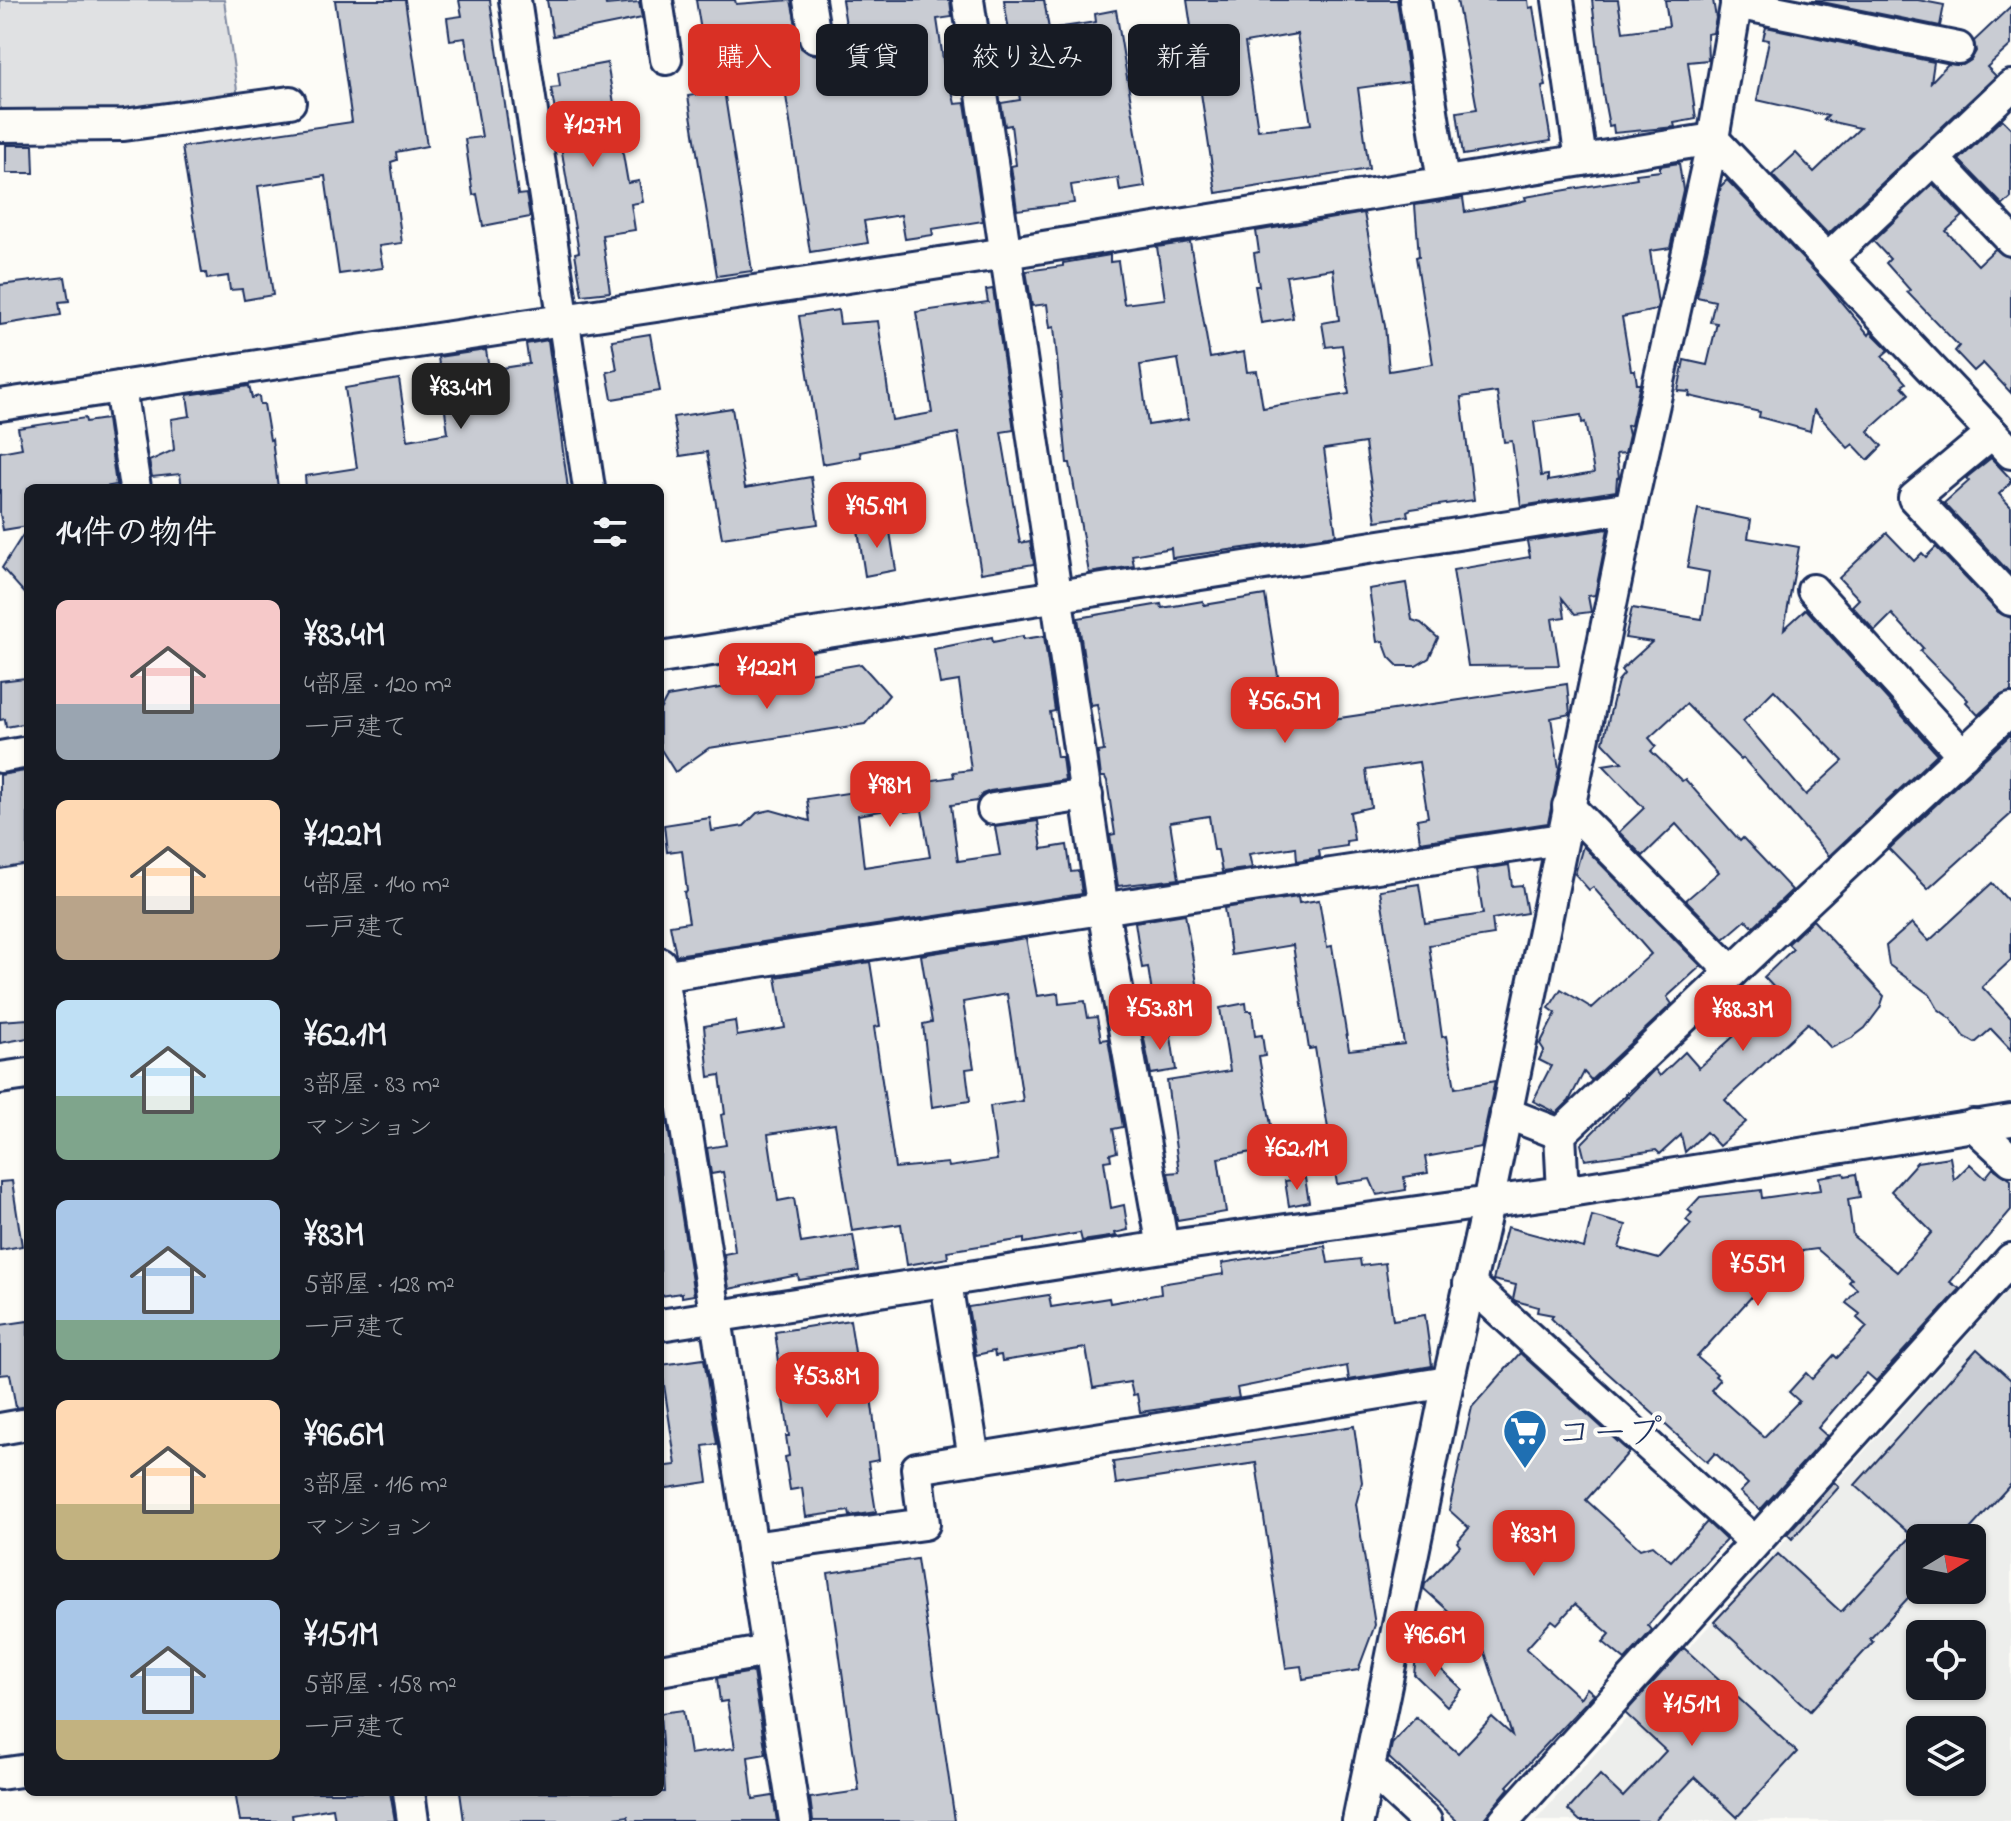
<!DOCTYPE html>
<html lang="ja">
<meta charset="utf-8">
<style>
body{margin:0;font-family:"Indie Flower","Klee One",sans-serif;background:#242831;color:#f1f3f6;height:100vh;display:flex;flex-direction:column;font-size:30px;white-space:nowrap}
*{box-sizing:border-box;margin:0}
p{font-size:26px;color:#9ea1a6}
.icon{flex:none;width:44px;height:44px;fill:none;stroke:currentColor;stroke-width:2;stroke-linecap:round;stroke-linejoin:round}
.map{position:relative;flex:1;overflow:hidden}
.panel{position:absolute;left:24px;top:484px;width:640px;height:1312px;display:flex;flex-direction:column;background:#171b24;border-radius:12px;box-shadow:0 2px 6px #0004}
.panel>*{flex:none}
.guide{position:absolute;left:688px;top:24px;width:760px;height:72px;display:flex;gap:16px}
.needle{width:52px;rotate:80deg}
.controls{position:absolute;left:1906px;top:1524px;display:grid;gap:16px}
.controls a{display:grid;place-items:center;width:80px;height:80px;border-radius:12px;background:#171b24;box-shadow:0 2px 6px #0004;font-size:40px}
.price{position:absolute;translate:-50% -68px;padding:0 18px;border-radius:16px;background:#d93025;color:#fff;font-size:26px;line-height:52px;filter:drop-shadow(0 2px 4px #0008)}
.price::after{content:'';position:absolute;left:50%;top:48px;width:24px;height:18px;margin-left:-12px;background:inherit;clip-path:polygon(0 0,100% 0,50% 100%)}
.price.selected{background:#222;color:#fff}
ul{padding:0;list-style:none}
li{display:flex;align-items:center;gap:24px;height:200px;padding:0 32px}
li span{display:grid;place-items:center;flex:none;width:224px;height:160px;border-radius:12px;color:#555}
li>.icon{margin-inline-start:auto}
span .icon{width:96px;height:96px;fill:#fffc;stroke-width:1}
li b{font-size:34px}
h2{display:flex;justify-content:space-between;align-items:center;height:96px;padding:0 32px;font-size:34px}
.chip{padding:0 28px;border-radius:12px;background:#171b24;box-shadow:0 2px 6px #0004;font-size:28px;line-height:72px}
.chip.selected{background:#d93025;color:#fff}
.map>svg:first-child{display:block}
</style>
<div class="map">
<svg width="2011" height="1821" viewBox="0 0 2011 1821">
<rect width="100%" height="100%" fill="#fdfcf7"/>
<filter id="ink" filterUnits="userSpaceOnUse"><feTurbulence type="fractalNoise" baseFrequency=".0125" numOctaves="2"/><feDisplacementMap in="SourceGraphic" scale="16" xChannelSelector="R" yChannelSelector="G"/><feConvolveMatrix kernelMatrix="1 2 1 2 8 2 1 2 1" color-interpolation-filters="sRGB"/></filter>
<g filter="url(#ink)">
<path fill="#edeeec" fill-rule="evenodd" d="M2011,1287v534h-476zM1920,1538h52v52h-52zM1920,1634h52v52h-52zM1920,1730h52v52h-52z"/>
<path fill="#e0e1e3" stroke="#7e88a0" stroke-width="2" d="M0,0h224l14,97 -113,14 -125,2z"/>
<g fill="#c9ccd3" stroke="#1b2f5e" stroke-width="2" fill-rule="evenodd">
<path d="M335,0h70l22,146 -31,6 1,8 -6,2 11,81 -23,3 4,22 -44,6 -14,-98 -67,10 15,109 -29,5 -2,-11 -12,1 -2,-14 -21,3 -1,-6h-4l-20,-126 170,-25z"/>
<path d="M459,0h31l28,195 8,-1 4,23 -47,9 -6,-32 -4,1 -8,-56 17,-2 -17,-99 -15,2 -3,-22 15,-2z"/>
<path d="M547,0h58l1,5 33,-3 3,16 -89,18z"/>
<path d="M696,0h39l1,4 55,-4 10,48 7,5 9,2 12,-8 20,-3 -7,-44h108l2,17 -15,2 10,67h4l4,18 10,-1 18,118 -51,8 1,6 -28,4 -4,-24 -37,6 4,22 -58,9 -30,-195 -13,1 -2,-10 -60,8z"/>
<path d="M1004,0h40l5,29 47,-7 -1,-8 21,-4 29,177 -25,4 -2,-13 -47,7 3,18 -57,7 -6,-44 5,-1 -5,-40 -6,1 -4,-23 19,-3z"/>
<path d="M1187,0h210l12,81 -51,7 11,81 -153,24zM1297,34l14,90 -53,6 -13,-87z"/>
<path d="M1457,0h71l1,8 4,-1 13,79 -4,1 9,54 -88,14 -6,-43 20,-3z"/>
<path d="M1592,0h26l5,32 46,-6 -4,-26h48l3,18 -3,15 -6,1 1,26 -20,2 8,57 -22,4 1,4 -61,6 -1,-8 -4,1 -6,-32z"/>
<path d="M1812,0h106l26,5 -4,21z"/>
<path d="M2011,6v39l-24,22 9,9 -168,158 -56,-59 24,-22 18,19 46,-44 -36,-8 4,-4 -71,-16 12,-60 -6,-1 3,-12 168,35 -3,20 17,-18 15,1 8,-5 5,-9 -2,-10z"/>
<path d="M607,63l21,120 11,-2 4,21 -12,2 4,26 -33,5 8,57 -28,3 -7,-42 4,-1 -28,-164 9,-1 -2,-15z"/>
<path d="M724,90l28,181 -35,5 -29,-180z"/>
<path d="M2002,119l9,9v70l-8,7 -44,-45z"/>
<path d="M6,145h27l1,28h-28z"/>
<path d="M1679,163l4,27 -13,58 -20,3 8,53 -2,6 -34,7 9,53h4l2,14h3l-9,41 -4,1 2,9 -4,18 -9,1 3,23 -2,1 -1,13 -95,15 -9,-65 -8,1 -7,-50 -36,5 13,103 -63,9 -4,2 1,5 -32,5 -11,-78 -41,6 12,86 -164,23 -1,-10 -39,7 2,11 -45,7 -19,-110h-3l-13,-136 -4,1 -3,-24 -15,2 -6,-35 37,-5v-3l47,-8v7l8,-1 6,43 41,-5 -8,-52 33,-5 20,116 34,-6 3,20 10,-1 6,37 86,-14 -7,-49 -16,2 -4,-24 17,-3 -6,-51 -47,7 7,42 -32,5 -6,-37h4l-5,-33 5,-1 -3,-21 108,-18 21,113 4,45 44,-7 -17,-107 3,-1 -4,-51 48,-7 2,14 45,-8 16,-4 -1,-3 112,-19 -1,-4 24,-3v-5zM1178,359l10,60 -40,6 -8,-60zM1581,415l1,8 3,-1 9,51 -46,8v-6l-7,1 -7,-54z"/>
<path d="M1727,180l93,97 49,58 2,-3 18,18 -7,6 24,27 -4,3 7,8 -41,37 14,15 -14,14 -15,-16 -5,4 -34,-38 -4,21 -51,-14 1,-5 -71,-16 1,-4 -12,-1 6,-31 23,5 10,-42 -7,-1 5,-21 -18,-4 24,-111z"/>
<path d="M1933,184l30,32 -17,15 32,34 17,-16 16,9v135l-28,-30 -9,8 -19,-20 4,-5 -52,-54 3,-2 -24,-27 4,-4 -17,-18z"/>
<path d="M65,277l4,24 -10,1 2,13 -61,10v-40z"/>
<path d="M993,289l21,141 -13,2 19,111 10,-2 4,23 -53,9 -23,-140 -98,19 1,5 -39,7 -23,-148 39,-6 2,14 38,-3 14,99 40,-7 -16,-101 72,-10 -2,-12z"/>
<path d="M650,334l10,57 -48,8 -5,-27 10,-2 -5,-30z"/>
<path d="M548,340l20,148h-262l-1,-12 52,-8 -12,-80 54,-9 9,61 40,-7 -10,-76 48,-7 3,20 40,-6 -3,-20z"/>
<path d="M249,386l3,12 7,-2 1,8h4l6,36 2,-1 6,49h-96l-2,-14 -28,3 -3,-16 25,-11 -3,-31 19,-3 -3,-21z"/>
<path d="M732,408l13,80 66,-11 7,47 -96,14 -15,-86 -27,4 -7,-39z"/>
<path d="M85,418l1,4 21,-3 9,66 -17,3h-71v38l-25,4 -3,-16v-62l22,-4 -4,-20z"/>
<path d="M1991,458l20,21v4l-12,11 12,13v67l-67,-71 25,-22 -3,-3z"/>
<path d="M1698,509l53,11 -3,18 51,9 -15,82 22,-20 131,145 -108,102 -86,-98 -2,2 -55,-56 -37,34 7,8 -5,5 31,30 3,-2 55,62 3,-3 49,52 -39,37 -7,-7 -22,19 -38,-39 33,-28 -43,-48 -33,32 -24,-24 25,-24 -41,-43 19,-3 -19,-20 15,-61 6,-7 -3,-4 31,-28 -27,-4 7,-30 70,11 7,-47 -22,-4zM1774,690l69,71 -37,34 -63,-74z"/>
<path d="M889,525l7,45 -31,6 -7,-46z"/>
<path d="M28,527v70l-26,-29z"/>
<path d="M1608,529l-13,66 -7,1 3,16 -16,2 -13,-16 3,19 -13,2 7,46 -91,1 -15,-96 77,-13 -3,-16z"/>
<path d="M1887,533l27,28 8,-8 4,4 10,-10 62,65 13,6v74l-12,4 -21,19 -12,-13 2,-2 -48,-49 3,-3 -31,-34 -17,17 -23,-25 7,-7 -20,-21z"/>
<path d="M1406,583l6,37 9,3 17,15 -9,20 -13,8h-18l-9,-9 -6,-16 -6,1 -8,-53z"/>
<path d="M1265,595l21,131 281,-42 3,30 -19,4 8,51 -11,54 -128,19 -3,-23 11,-2 -9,-55 -53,8 5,37 -21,5 4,28 -8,1 1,5 -28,4 1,7 -23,4 -1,-14 -47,7 3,14 -30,4 -4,-22h-4l-5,-34 -39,6 9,57 -61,7 -8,-51 5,-1 -8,-53 -2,-4h-4l-3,-25 6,-1 -7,-47 -6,1 -13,-87 83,-14 1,4 41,-7 1,4z"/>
<path d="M1023,636v3l21,-3 11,75 -5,1 7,45h5l3,23 -75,11 -8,3 -5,7 -26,4 7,56 42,-6 -5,-28 43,-6 4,28 25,-4 4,27 8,-1 3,23 -406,61 -6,-30 19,-3 -5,-30 3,-1 -5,-41 -15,2 -3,-27 46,-7 2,13 32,-5 13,-13 14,-3 39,11 -3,-22 147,-22 -1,-5 18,-2 -12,-89 -19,3 -6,-35 58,-12 1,5zM904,807l1,5 17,-2 8,47 -66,10 -6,-52z"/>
<path d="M861,664l28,31 -24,29 -156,24 -34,24 -15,-24v-38l7,-13z"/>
<path d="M25,678l3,45 -22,4 -1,-8 -5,1v-39z"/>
<path d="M2011,734v80l-83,75 -39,-40z"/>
<path d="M25,771l3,20v73l-28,5v-94z"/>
<path d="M1583,846l118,120 -34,31 5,7 -81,76 -7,-8 -15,29 -12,12 -24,-12 18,-35 -12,-6 5,-10 -4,-6 16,-31 -7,-5 12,-19 31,19 59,-54 -58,-67 -4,3 -14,-16z"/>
<path d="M1509,865l3,21 10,-1 5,28 -35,6 2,16 -65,10 13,92 4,-1 9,52 40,-7 -14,66 -56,10 3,16 -24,4 2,13 -29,5 -7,-16 -33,5 -22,-136 -6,1 -16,-104 -62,10 -7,-47 74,-11 1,6 20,-3 8,47 5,-1 17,104 55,-6 -24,-154 39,-6 6,39 58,-9 -7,-44z"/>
<path d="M1992,883l19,21v56l-29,27 29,31v32l-20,-21 -16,14 -11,-6 -14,-19 -12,-9 -8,-14 -41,-30 -3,-19 26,-23 17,18z"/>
<path d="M1185,914l17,98 -46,8 -8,-53 -6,1 -7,-46z"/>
<path d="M1813,920l71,76 -4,12 -15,20 -13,10 -21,10 -23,-25 -83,77 21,22 -27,24 -13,-14 -21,20 -4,-17 -21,19 -4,-4 -71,10 -4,-16 74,-75 5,7 25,-24 14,16 81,-74 -16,-17 29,-28 -5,-5z"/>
<path d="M1026,938l11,58 21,-3 1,11 26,-3 3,17 9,-1 4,23 7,-1 15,88 -10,2 4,23 -7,2 1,6 -7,1 7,47 13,-3 4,25 -13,3 1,3 -34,5 -2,-8 -56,10v-4l-77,12 1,7 -41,7 -6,-41 -49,7 -17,-107 -67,10 10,67 16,-3 7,45 52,-8 6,36 -60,9 -1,-5 -69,14 -5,-35 11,-2 -3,-26 -9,-54 -12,2 -4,-26 19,-3 -5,-30 4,-1 -5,-39 -11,2 -5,-51 31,-5 2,15 48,-8 -9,-51 94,-15 10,64 -6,1 21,141 53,-5 1,4 48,-7 -7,-54 33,-5 -16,-107 -44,8 11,66 -8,1 4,32 -38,6 -9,-83 9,-2 -11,-67z"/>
<path d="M1246,1003l1,8h5l3,25 7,-1 3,21 -6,1 16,91 -57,10 8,54 -49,8 -9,-47 11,-1 -12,-91 63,-10 -10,-63z"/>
<path d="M28,1019v19l-28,5v-22z"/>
<path d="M1170,1030l6,40 -25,4 -8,-40z"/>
<path d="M660,1101h4l30,194 -12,2v-4l-22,3z"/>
<path d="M1950,1157l4,23 16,-16 15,14 8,-10 18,12v30l-61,72 10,7 -84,92 -9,-8 -14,14 -35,41 9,8 -67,74 -20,-18 8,-8 -33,-31 -8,9 -107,-96 -49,-48 2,-3 -16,-3 1,-5 -22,-6 -3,-2 3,-14 -23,-5 14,-53 77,21 8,-32 34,9 -7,23 40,11 32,-35 -5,-4 6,-7 -4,-3 12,-13 61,-7 1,8 59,-8 -2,-13 25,-4 1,3 11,-2 4,23 -12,2 5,37 44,36 35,-40 -41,-41 26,-29zM1817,1249l35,30 -3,3 8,7 -11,14 14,11 -3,4 10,9 -30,31 -3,-3 -22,24 -6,-6 -17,19 10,9 -35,36 -53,-47 9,-10 -5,-4 2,-2 -20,-17 77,-85 -3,-17z"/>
<path d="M1305,1178l4,24 -20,4 -4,-25z"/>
<path d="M12,1181l10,65 -22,4v-68z"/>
<path d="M1325,1246l3,17 32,-4 1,7 24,-3 8,57 32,-5 7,51 -83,14 -2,-14 -110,22 2,10 -99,14 -3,-18 -4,1 -3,-13 -37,6 -7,-40 -84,13 -1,-6 -6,1 -1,-5 -18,4 -8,-48 81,-12 2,12 58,-9 1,5 51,-9 -1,-10 64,-10 -2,-11z"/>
<path d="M850,1320l11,71 9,-2 9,71 -11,2 8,50 -26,4 -1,-5 -43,6 -4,-29 -12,2 -5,-33 4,-1 -3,-20h3l-14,-104z"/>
<path d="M28,1321v85l-12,2 -6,-34 -10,1v-50z"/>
<path d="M1977,1349l34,31v104l-49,54h-42v47l-50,54 3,3 -63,69 -96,-89 64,-68 63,58 71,-76 -57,-51z"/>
<path d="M1520,1353l109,99 -43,48 54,49 13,-4 18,16 36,-39 19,18 -78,85 4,5 -27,30 -22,-18 7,-8 -35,-30 -18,20 -5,-4 -26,29 54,49 7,-10 7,6 -87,92 2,2 -27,33h-25l-68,-63 3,-14 24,-27 42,36 34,-36 20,18 -31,-95 -57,-51 1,-5 35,-38 -3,-4 12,-14 -20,-18 23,-103z"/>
<path d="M704,1359l13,85 -14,2 5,36 -48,7v-22l16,-2 -15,-100z"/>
<path d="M1354,1426l8,56 -6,22 19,121 -17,45 -55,9 -2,-13 -15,2 -30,-205 -140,21 -3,-22z"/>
<path d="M1834,1482l5,5 -47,52 -5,-5z"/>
<path d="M917,1559l38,262h-142l-3,-23 49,-7 -31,-218z"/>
<path d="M1417,1647l45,42 -15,17 -33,-32z"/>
<path d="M1684,1648l113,104 -60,65 -42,-40 -41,44h-74l-12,-11 32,-35 23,22 43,-46 -41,-38z"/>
<path d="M753,1672l13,82 -18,3 5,42 20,-3 4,25h-148l-1,-5 -35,5h-129l-4,-29h205l-5,-79 23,-3 7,44 45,-6 -8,-47 -7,1 -3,-24z"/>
<path d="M235,1792h155l5,29h-60l-2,-13 -41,7 1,6h-53z"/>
</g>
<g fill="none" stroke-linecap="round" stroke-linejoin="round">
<g stroke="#1b2f5e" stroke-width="36">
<g id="minor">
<path d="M515,0l74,488"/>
<path d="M657,0l9,59"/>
<path d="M809,0l6,37"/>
<path d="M968,0l135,910 60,337"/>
<path d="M1415,0l28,182"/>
<path d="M1558,0l23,160"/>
<path d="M1736,3l222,45"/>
<path d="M0,126l124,-1 166,-23"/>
<path d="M1934,159l77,81"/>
<path d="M1828,259l183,-173"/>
<path d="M120,387l15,101"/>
<path d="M0,405l1006,-152 707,-114 298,314"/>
<path d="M1992,433l-78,65 97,102"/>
<path d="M1813,590l150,165"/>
<path d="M660,658l971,-151"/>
<path d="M0,757l28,-5"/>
<path d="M1568,806l164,166"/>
<path d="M993,809l94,-14"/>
<path d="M660,963l135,858"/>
<path d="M660,976l901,-137"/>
<path d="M0,1078l28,-4"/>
<path d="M1506,1113l54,21"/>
<path d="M1973,1125l38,35"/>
<path d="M1563,1192l-3,-58 451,-425"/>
<path d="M946,1282l28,177"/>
<path d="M1469,1283l286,259"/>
<path d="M660,1325l503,-78 400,-55 448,-72"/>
<path d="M0,1429l28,-5"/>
<path d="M752,1548l172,-24 -7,-56 531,-86"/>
<path d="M660,1670l108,-19"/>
<path d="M1369,1768l57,53"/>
<path d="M0,1774l28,-4"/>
<path d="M409,1792l4,29"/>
<path d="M1358,1821l90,-439 40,-179 143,-696 82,-368 24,-139"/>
<path d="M1504,1821l507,-562"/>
</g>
</g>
<use href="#minor" stroke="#fdfcf7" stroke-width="30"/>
</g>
</g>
<defs>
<g id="supermarket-pin" transform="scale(2.3)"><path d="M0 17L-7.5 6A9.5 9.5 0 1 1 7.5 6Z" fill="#1f6fb2" stroke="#fdfcf7"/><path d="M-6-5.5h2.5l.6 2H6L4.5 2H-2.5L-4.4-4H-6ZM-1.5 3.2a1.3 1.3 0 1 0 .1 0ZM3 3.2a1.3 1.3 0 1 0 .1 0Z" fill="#fff"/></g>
</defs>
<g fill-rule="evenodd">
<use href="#supermarket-pin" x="1525" y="1431"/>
</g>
<g text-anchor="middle" stroke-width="8" stroke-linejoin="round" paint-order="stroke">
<g font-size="36" fill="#1b2f5e" stroke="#fdfcf7" text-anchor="start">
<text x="1556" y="1444">コープ</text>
</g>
</g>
</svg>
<div class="controls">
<a><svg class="needle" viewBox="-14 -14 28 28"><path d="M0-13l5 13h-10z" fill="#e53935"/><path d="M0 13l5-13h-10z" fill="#9ea1a6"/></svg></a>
<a><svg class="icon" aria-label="locate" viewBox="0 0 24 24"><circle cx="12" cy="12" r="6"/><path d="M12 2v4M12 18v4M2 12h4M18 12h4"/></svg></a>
<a><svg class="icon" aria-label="layers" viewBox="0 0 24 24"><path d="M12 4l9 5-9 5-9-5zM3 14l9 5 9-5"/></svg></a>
</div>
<b class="price" style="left:593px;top:169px">¥127M</b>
<b class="price selected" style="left:461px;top:431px">¥83.4M</b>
<b class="price" style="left:877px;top:550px">¥95.9M</b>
<b class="price" style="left:767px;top:711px">¥122M</b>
<b class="price" style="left:1285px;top:745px">¥56.5M</b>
<b class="price" style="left:890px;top:829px">¥98M</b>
<b class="price" style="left:1160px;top:1052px">¥53.8M</b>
<b class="price" style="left:1743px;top:1053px">¥88.3M</b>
<b class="price" style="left:1297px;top:1192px">¥62.1M</b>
<b class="price" style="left:1758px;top:1308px">¥55M</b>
<b class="price" style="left:827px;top:1420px">¥53.8M</b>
<b class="price" style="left:1534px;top:1578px">¥83M</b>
<b class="price" style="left:1435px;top:1679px">¥96.6M</b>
<b class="price" style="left:1692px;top:1748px">¥151M</b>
<div class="guide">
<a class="chip selected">購入</a>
<a class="chip">賃貸</a>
<a class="chip">絞り込み</a>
<a class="chip">新着</a>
</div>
<section class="panel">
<h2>14件の物件<svg class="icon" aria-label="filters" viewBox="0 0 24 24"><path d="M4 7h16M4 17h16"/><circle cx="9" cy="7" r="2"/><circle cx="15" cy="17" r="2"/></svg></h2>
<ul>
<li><span style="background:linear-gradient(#f6c9c9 65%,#9aa5b1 0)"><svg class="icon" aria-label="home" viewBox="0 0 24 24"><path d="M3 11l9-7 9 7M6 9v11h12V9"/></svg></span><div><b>¥83.4M</b><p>4部屋 · 120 m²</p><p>一戸建て</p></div></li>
<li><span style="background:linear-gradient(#ffd9b3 60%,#b9a48a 0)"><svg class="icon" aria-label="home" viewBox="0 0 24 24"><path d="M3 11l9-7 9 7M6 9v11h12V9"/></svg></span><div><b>¥122M</b><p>4部屋 · 140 m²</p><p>一戸建て</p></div></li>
<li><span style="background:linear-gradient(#bfe0f5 60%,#7fa58c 0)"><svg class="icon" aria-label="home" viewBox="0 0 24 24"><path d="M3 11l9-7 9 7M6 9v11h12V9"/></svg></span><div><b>¥62.1M</b><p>3部屋 · 83 m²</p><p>マンション</p></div></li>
<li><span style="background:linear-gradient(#a9c7e8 75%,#7fa58c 0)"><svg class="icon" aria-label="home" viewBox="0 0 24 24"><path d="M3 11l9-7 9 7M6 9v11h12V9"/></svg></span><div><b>¥83M</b><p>5部屋 · 128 m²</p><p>一戸建て</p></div></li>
<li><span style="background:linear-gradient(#ffd9b3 65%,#c2b280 0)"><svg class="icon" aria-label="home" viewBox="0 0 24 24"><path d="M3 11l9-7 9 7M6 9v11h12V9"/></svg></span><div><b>¥96.6M</b><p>3部屋 · 116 m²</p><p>マンション</p></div></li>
<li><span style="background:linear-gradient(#a9c7e8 75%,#c2b280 0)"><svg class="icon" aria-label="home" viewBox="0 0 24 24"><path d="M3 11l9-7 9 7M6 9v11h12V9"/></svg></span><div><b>¥151M</b><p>5部屋 · 158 m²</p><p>一戸建て</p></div></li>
</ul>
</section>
</div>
